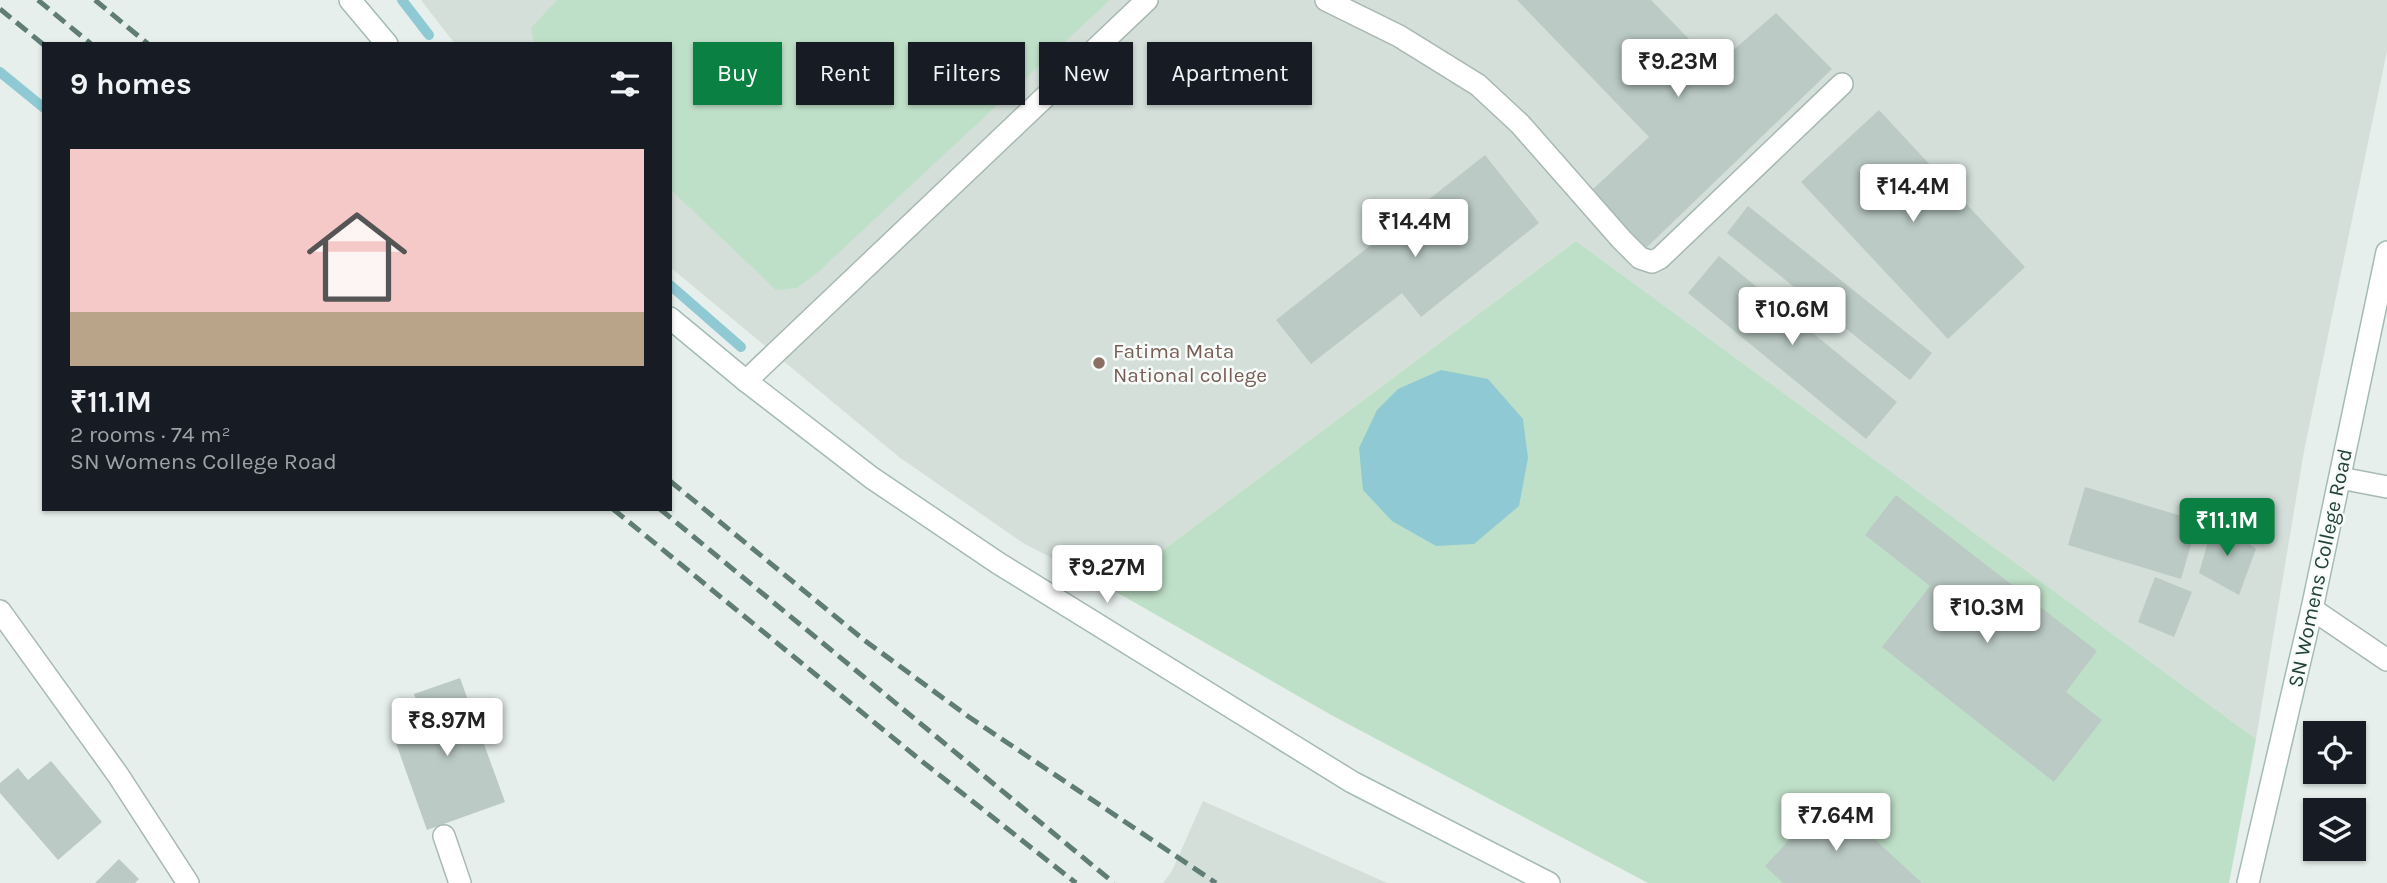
<!DOCTYPE html>
<meta charset="utf-8">
<style>
body{margin:0;font-family:Karla,sans-serif;background:#242831;color:#f1f3f6;height:100vh;display:flex;flex-direction:column;font-size:26px;white-space:nowrap}
*{box-sizing:border-box;margin:0}
p{font-size:23px;color:#9ea1a6}
.icon{flex:none;width:38px;height:38px;fill:none;stroke:currentColor;stroke-width:2;stroke-linecap:round;stroke-linejoin:round}
.map{position:relative;flex:1;overflow:hidden}
.panel{position:absolute;left:42px;top:42px;width:630px;height:469px;display:flex;flex-direction:column;background:#171b24;border-radius:0px;box-shadow:0 2px 5px #0004}
.panel>*{flex:none}
.guide{position:absolute;left:693px;top:42px;width:665px;height:63px;display:flex;gap:14px}
.fabs{position:absolute;left:2303px;top:721px;display:grid;gap:14px}
.fabs a{display:grid;place-items:center;width:63px;height:63px;border-radius:0px;background:#171b24;box-shadow:0 2px 5px #0004;font-size:35px}
.price{position:absolute;translate:-50% -60px;padding:0 16px;border-radius:7px;background:#fff;color:#222;font-size:23px;line-height:46px;filter:drop-shadow(0 2px 4px #0008)}
.price::after{content:'';position:absolute;left:50%;top:42px;width:21px;height:16px;margin-left:-10px;background:inherit;clip-path:polygon(0 0,100% 0,50% 100%)}
.price.active{background:#0b8043;color:#fff}
ul{padding:0;list-style:none}
li{display:grid;align-content:center;gap:14px;height:371px;padding:0 28px}
li span{display:grid;place-items:center;height:217px;border-radius:0px;color:#555}
li>.icon{margin-inline-start:auto}
span .icon{width:126px;height:126px;fill:#fffc;stroke-width:1}
li b{font-size:30px}
h2{display:flex;justify-content:space-between;align-items:center;height:84px;padding:0 28px;font-size:30px}
.pill{padding:0 24px;border-radius:0px;background:#171b24;box-shadow:0 2px 5px #0004;font-size:24px;line-height:63px}
.pill.active{background:#0b8043;color:#fff}
.map>svg:first-child{display:block}
</style>
<div class="map">
<svg width="2387" height="883" viewBox="0 0 2387 883">
<rect width="100%" height="100%" fill="#e6efeb"/>
<g fill="#d4dfda">
<path d="M421,0h1966v51l-83,400 -48,288 -680,-498 -465,348 -88,-46 -124,-86 -229,-190v-223h-215z"/>
<path d="M1203,801l184,82h-224l9,-12z"/>
</g>
<g fill="#bfe0c8">
<path d="M557,0h553l-293,273 -20,15 -21,2 -106,-101v-145h-136l-3,-16z"/>
<path d="M1576,241l680,498 -27,144h-581l-315,-167 -222,-127z"/>
</g>
<path fill="#8ec9d4" d="M1441,370l47,9 35,40 5,39 -9,48 -45,38 -38,2 -44,-25 -29,-31 -4,-42 18,-38 21,-21z"/>
<g fill="none" stroke-linecap="round" stroke-linejoin="round">
<g stroke="#8ec9d4" stroke-width="10">
<path d="M402,0l27,35"/>
<path d="M0,72l44,36"/>
<path d="M670,285l71,62"/>
</g>
</g>
<g fill="#bbcac4">
<path d="M1517,0h134l64,66 61,-53 56,56 -186,179 -55,-57 58,-54z"/>
<path d="M1879,110l146,157 -77,72 -147,-157z"/>
<path d="M1485,155l54,68 -118,94 -19,-24 -91,71 -35,-44z"/>
<path d="M1748,206l184,147 -22,27 -183,-147z"/>
<path d="M1719,256l178,146 -31,37 -178,-146z"/>
<path d="M2085,487l113,34 -17,58 -113,-34z"/>
<path d="M1896,495l201,156 -31,41 36,28 -48,62 -172,-135 48,-61 -65,-51z"/>
<path d="M2215,517l41,32 -17,46 -40,-22z"/>
<path d="M2155,577l37,15 -18,45 -36,-15z"/>
<path d="M460,678l45,124 -78,28 -35,-98 31,-12 -9,-26z"/>
<path d="M51,761l51,61 -44,38 -58,-67v-10l18,-15 10,12z"/>
<path d="M1829,797l93,86h-139l-18,-17z"/>
<path d="M119,859l20,20 -4,4h-40z"/>
</g>
<g fill="none" stroke-linecap="round" stroke-linejoin="round">
<g stroke="#a8b8b2" stroke-width="24">
<g id="lane">
<path d="M1326,0l73,36 79,49 42,39 102,116 18,18 12,4 8,-4 182,-174"/>
<path d="M746,381l401,-381"/>
<path d="M2312,609l75,51"/>
<path d="M444,836l16,47"/>
</g>
</g>
<g stroke="#a8b8b2" stroke-width="24">
<g id="street">
<path d="M2340,478l47,9"/>
<path d="M0,611l118,164 70,108"/>
</g>
</g>
<g stroke="#a4bbb3" stroke-width="24">
<g id="secondary">
<path d="M350,0l37,44"/>
<path d="M670,318l76,63 126,97 126,85 354,219 197,101"/>
<path d="M2248,883l64,-274 75,-357"/>
</g>
</g>
<use href="#lane" stroke="#fff" stroke-width="21"/>
<use href="#street" stroke="#fff" stroke-width="21"/>
<use href="#secondary" stroke="#fff" stroke-width="21"/>
<g stroke="#5f7d75" stroke-width="5" stroke-dasharray="14 7" stroke-linecap="butt">
<path d="M38,0l53,44"/>
<path d="M95,0l53,44"/>
<path d="M0,9l44,36"/>
<path d="M670,481l194,159 105,77 247,166"/>
<path d="M613,509l306,250 157,124"/>
<path d="M660,509l454,374"/>
</g>
</g>
<circle fill="#8d6e63" stroke="#f7fbf9" stroke-width="2.5" cx="1099" cy="363" r="7"/>
<g text-anchor="middle" stroke-width="5" stroke-linejoin="round" paint-order="stroke">
<g font-size="21" fill="#785e54" stroke="#f7fbf9" text-anchor="start">
<text x="1113" y="358">Fatima Mata<tspan x="1113" dy="24">National college</tspan></text>
</g>
<g font-size="21" fill="#24423a" stroke="#f7fbf9">
<text transform="translate(2320 568) rotate(-78)" y="7">SN Womens College Road</text>
</g>
</g>
</svg>
<div class="fabs">
<a><svg class="icon" aria-label="locate" viewBox="0 0 24 24"><circle cx="12" cy="12" r="6"/><path d="M12 2v4M12 18v4M2 12h4M18 12h4"/></svg></a>
<a><svg class="icon" aria-label="layers" viewBox="0 0 24 24"><path d="M12 4l9 5-9 5-9-5zM3 14l9 5 9-5"/></svg></a>
</div>
<b class="price" style="left:1678px;top:99px">₹9.23M</b>
<b class="price" style="left:1913px;top:224px">₹14.4M</b>
<b class="price" style="left:1415px;top:259px">₹14.4M</b>
<b class="price" style="left:1792px;top:347px">₹10.6M</b>
<b class="price active" style="left:2227px;top:558px">₹11.1M</b>
<b class="price" style="left:1107px;top:605px">₹9.27M</b>
<b class="price" style="left:1987px;top:645px">₹10.3M</b>
<b class="price" style="left:447px;top:758px">₹8.97M</b>
<b class="price" style="left:1836px;top:853px">₹7.64M</b>
<div class="guide">
<a class="pill active">Buy</a>
<a class="pill">Rent</a>
<a class="pill">Filters</a>
<a class="pill">New</a>
<a class="pill">Apartment</a>
</div>
<section class="panel">
<h2>9 homes<svg class="icon" aria-label="filters" viewBox="0 0 24 24"><path d="M4 7h16M4 17h16"/><circle cx="9" cy="7" r="2"/><circle cx="15" cy="17" r="2"/></svg></h2>
<ul>
<li><span style="background:linear-gradient(#f6c9c9 75%,#b9a48a 0)"><svg class="icon" aria-label="home" viewBox="0 0 24 24"><path d="M3 11l9-7 9 7M6 9v11h12V9"/></svg></span><div><b>₹11.1M</b><p>2 rooms · 74 m²</p><p>SN Womens College Road</p></div></li>
</ul>
</section>
</div>
